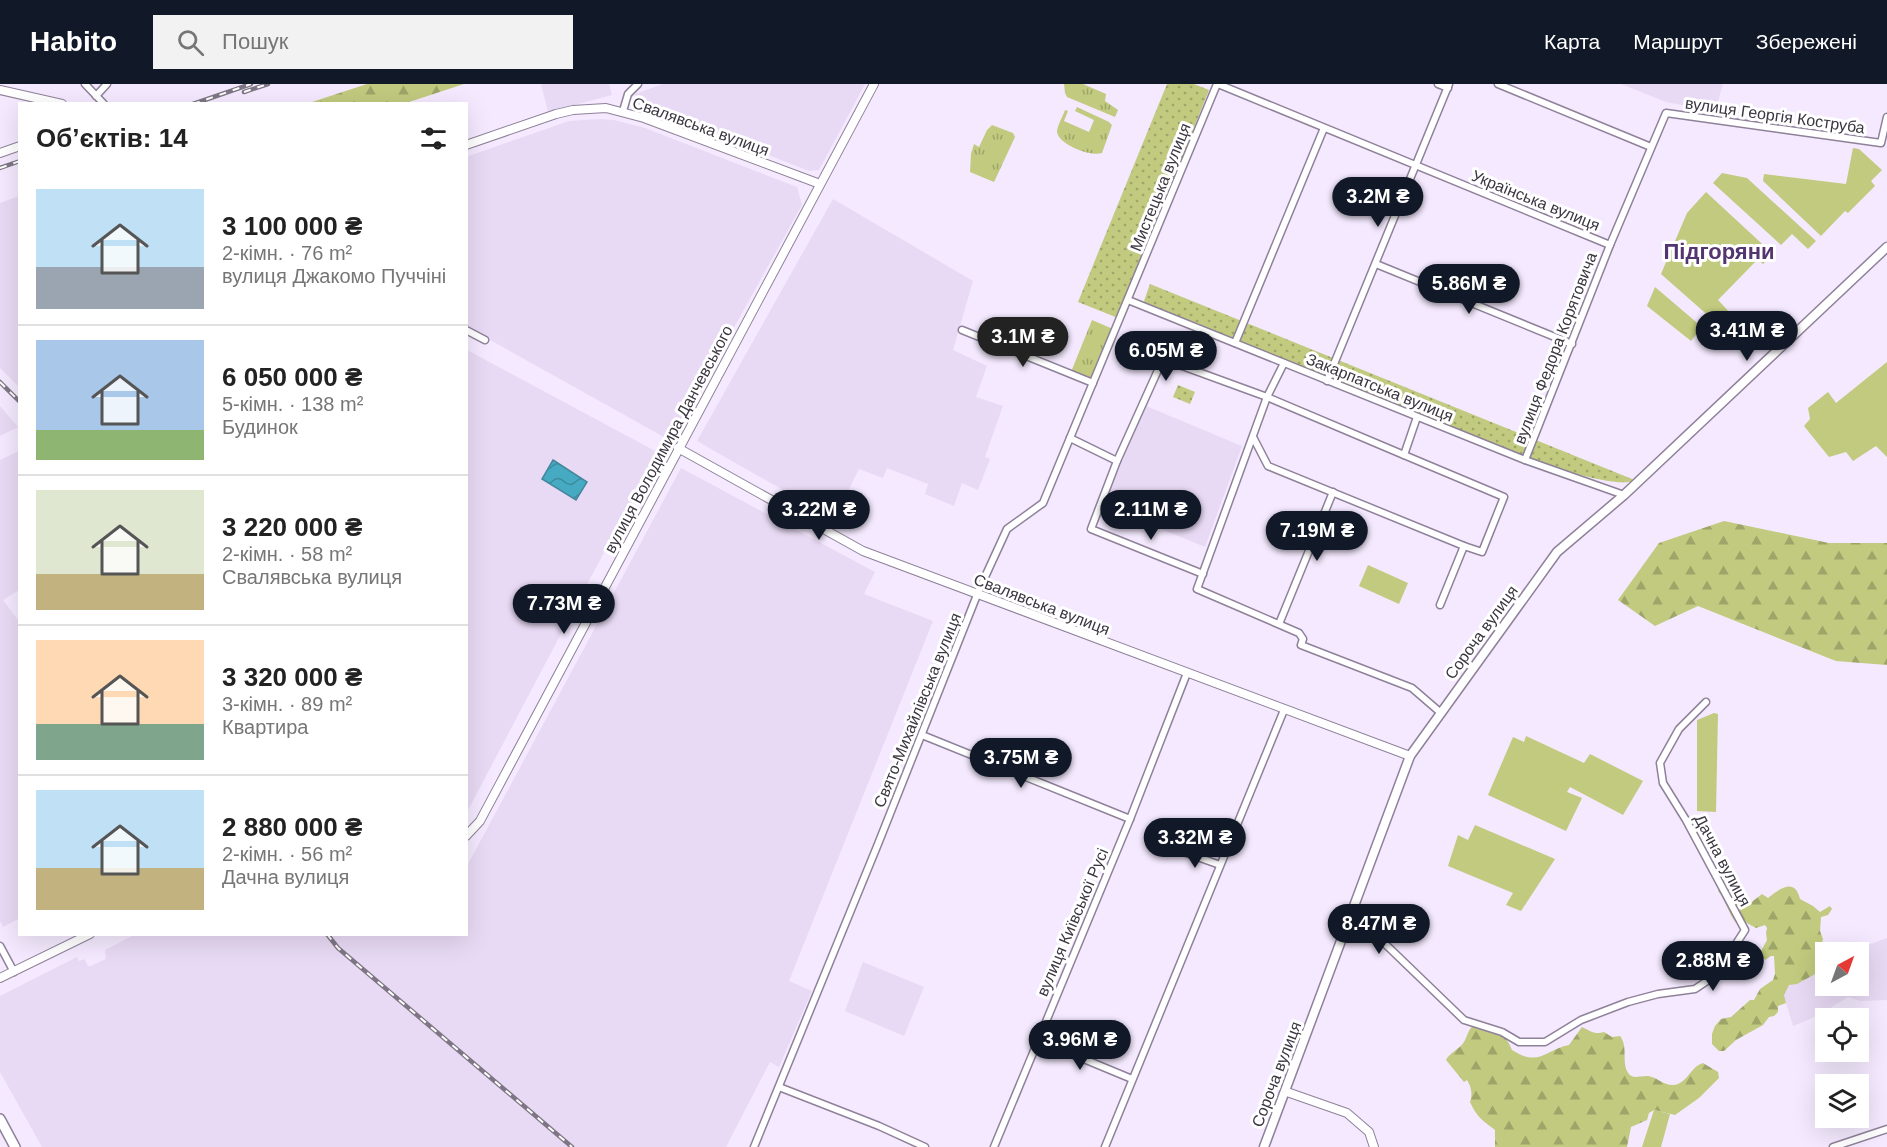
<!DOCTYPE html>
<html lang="uk">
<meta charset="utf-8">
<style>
body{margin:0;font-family:Helvetica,sans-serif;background:#f2f2f2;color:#222;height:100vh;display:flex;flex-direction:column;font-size:22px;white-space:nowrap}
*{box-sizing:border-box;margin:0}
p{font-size:20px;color:#767676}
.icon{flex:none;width:33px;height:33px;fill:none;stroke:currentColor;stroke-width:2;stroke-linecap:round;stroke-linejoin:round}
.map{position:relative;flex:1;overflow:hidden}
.details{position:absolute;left:18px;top:18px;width:450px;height:834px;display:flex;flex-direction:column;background:#fff;border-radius:0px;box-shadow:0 6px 24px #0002}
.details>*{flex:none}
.needle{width:39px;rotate:41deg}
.buttons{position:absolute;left:1815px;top:858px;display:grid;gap:12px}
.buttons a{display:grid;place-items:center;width:54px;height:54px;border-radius:0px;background:#fff;box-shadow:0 6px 24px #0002;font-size:30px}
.price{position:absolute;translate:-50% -51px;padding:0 14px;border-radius:21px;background:#111827;color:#fff;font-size:20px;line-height:39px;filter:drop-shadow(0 2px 3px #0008)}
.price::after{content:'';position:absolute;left:50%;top:36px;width:18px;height:14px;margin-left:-9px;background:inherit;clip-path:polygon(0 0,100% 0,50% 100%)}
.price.active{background:#222;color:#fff}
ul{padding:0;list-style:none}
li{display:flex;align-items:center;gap:18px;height:150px;padding:0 18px}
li+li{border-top:2px solid #e0e0e0}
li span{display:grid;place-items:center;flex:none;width:168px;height:120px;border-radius:0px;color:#555}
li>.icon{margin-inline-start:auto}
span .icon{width:72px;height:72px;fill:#fffc;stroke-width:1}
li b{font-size:26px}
h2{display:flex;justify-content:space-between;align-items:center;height:72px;padding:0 18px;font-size:26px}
header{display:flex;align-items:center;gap:36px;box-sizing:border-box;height:84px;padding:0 30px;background:#111827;color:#fff}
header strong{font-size:28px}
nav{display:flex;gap:33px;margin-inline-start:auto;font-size:21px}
.search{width:420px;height:54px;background:#f2f2f2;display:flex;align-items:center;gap:15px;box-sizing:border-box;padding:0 21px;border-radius:0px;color:#767676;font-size:22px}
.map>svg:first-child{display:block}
</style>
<header>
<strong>Habito</strong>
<div class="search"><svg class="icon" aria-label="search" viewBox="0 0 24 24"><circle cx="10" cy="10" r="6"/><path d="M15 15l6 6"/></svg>Пошук</div>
<nav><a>Карта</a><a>Маршрут</a><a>Збережені</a></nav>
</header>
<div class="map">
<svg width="1887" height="1063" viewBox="0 0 1887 1063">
<defs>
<pattern id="grass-tufts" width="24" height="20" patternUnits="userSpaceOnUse" patternTransform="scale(1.5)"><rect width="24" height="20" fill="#c1ca7e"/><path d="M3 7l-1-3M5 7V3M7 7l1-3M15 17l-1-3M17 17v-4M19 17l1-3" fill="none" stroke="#9ea569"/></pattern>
<pattern id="forest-firs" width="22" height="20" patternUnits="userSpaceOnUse" patternTransform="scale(1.5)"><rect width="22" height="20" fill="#c1ca7e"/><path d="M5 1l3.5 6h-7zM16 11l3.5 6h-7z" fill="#9ea569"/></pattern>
<pattern id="park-dots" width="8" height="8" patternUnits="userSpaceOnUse" patternTransform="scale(1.5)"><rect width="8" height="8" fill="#c1ca7e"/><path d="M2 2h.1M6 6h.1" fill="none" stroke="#9ea569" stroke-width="1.8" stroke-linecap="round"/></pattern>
<pattern id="water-waves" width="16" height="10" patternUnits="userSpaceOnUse" patternTransform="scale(1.5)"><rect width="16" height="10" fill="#46aac3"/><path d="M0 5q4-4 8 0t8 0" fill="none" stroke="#3c8ba0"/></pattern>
</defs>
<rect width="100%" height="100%" fill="#f4e9fe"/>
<g fill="#e8daf4">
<path d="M541,0h68l3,11 -64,17z"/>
<path d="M663,0h202l-46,86 -10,1 -171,-67 -3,-10z"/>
<path d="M1621,0h102l-8,27 -49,-9z"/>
<path d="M600,35l14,1 31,8 152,59 5,18 -131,236 -204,-114 -1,-170 103,-36z"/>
<path d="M19,112h1l-1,191 -19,-19v-165z"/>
<path d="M833,115l140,82 -20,69 34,16 -11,31 27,9 -18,51 5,2 -12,31 -16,-7 -8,23 -29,-12 3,-10 -41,-16 -4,10 -24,-9 -25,50 -137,-78z"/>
<path d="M467,266l190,102 -190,360z"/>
<path d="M0,322l18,21 -18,9z"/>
<path d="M1146,322l96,40 -37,101 -102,-42z"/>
<path d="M19,367v139l-16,10 17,23v295l-17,9 -3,-6v-461z"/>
<path d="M681,384l194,104 -11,22 69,27 -144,360 23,10 -33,76 -9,-5 -44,85h-684l-42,-75v-76l77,-39 2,4 5,-2 4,7h3l15,-7 -1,-9 29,-15 332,-1 1,-68z"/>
<path d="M1887,854v62l-27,1 -12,-4 -31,19 -24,10 -11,-36 26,-19 17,-8 1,23h32v-34h-9z"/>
<path d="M863,878l61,25 -20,49 -59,-25z"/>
</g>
<g fill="url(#grass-tufts)">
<path d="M1064,0h19l23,10 -1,7 13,9 -3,7 -48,-20 -2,-4z"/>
<path d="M1077,23l32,15 3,3 -10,28c-11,4 -43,-8 -45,-21 0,-6 6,-16 8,-22l3,1 -4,10 25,11 5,-12 -19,-9z"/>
<path d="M992,41l21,8 2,4 -21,45 -24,-10 1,-18 3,-10 5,3 8,-17z"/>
<path d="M1092,236l21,9 -21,52 -21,-9z"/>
</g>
<g fill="url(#forest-firs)">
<path d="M367,0h97l-58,19h-97z"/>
<path d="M1724,437l105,22h58v122l-51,-4 -138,-55 -43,20 -37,-26 41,-57z"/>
<path d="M1728,797c8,6 12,19 21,23l13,-10 6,4c11,-9 27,-21 32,1l13,7 7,6 10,-6 2,3 -4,6 -7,2 -1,14 3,8 -3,10 9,3h-3l-1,24 -8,-3 -20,11 -8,1 -5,10 2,8 -8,3v6l-4,4 -5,1 -6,8 -27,15 -12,11h-5l-7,-7v-10l3,-8 6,-7 10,-2 19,-17h4l6,-11 13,-9 2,-6 -1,-18h-3l-6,4 -5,-7 7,-13 -1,-7 1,-5 -2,-3 -9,3 -11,-6 -9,1c-8,-10 -10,-23 -18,-32l5,-8z"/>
<path d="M1475,940c18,5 30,7 37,26 28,18 34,-1 57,-5l13,-18c9,4 12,8 22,5l8,5 8,-1c8,10 2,24 7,35 5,10 13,4 21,5 9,1 16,10 26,9 14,-2 16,-18 29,-22l15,9 1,6 -20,20 -24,17 -21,-5 -5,3 -2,7 -16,7 -4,20h-132v-17c-12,-9 -19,-14 -25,-28 3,-8 1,-16 -3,-22l-3,2 -18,-22c4,-8 13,-10 18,-18 4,-7 4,-13 11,-18z"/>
</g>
<g fill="url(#park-dots)">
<path d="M1167,0h27l15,6 -91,228 -40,-16z"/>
<path d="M1150,200l482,195 1,2c-20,7 -91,-17 -113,-25l-377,-152z"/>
<path d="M1178,301l17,7 -5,12 -17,-7z"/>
</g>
<g fill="#c1ca7e">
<path d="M1853,64l6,1 23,21 -11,11 4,5 -27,27 -3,-2 -24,25 -58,-55 1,-7 82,10z"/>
<path d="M1722,89l25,5 69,63 -8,8 -16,-15 -11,11 -68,-62z"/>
<path d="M1706,108l67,62 -10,10 -5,-5 -40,41 14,15 -12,11 -59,-52 26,-61z"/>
<path d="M1655,203l47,40 -11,14 -44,-35z"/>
<path d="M1887,278v95l-11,-11 -23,15 -7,-9 -17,5 -25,-31 6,-7 -2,-11 20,-16 8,11z"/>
<path d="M1368,481l40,18 -9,21 -40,-18z"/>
<path d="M1714,629l4,1 -2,98 -19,-1v-91z"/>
<path d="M1526,652l58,27 6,-9 53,27 -20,34 -53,-28 -3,5 15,6 -16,33 -78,-36 25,-58 11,5z"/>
<path d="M1475,741l80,34 -34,52 -15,-6 7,-12 -65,-27 10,-31 10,5z"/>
<path d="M1654,1026l16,4 -9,33h-19z"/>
</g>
<path fill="url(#water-waves)" stroke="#43879c" stroke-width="1.5" d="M553,376l34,22 -11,18 -34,-21z"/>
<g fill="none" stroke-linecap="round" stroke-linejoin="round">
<g stroke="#8e8199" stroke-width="9">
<g id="minor">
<path d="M85,0l19,20"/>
<path d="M1218,0l392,161"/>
<path d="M1438,0l10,4"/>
<path d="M1498,0l153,63"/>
<path d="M96,12l11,-12"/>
<path d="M623,27l5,-17 10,-10"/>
<path d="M1376,180l196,80"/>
<path d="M1128,216l397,160 99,35"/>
<path d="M466,246l19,10"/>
<path d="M962,246l131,53"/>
<path d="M1235,259l89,-215"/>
<path d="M1327,297l122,-297"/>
<path d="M1417,333l-13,38 -137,-58 -70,192 102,44 4,6 -2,6 111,43 29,25"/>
<path d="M1253,353l15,29 196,80 -24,59"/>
<path d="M1070,354l47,23 46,-102 104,38 17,-34"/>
<path d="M1404,371l100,42 -22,55 -18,-6"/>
<path d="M1525,376l85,-215 56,-132 215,30 6,-26"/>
<path d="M1117,377l-26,68 112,45"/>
<path d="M1279,540l54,-132"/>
<path d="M922,651l208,84"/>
<path d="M1178,766l42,15"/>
<path d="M1352,828l112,108 38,12 17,10h26l36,-22 47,-18 30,-8 37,-5 21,-14 29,-45 -59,-110 -23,-37 -3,-20 19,-34 27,-27"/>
<path d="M0,862l14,26"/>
<path d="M1038,956l94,39"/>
<path d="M779,1003l100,39 46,21"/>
<path d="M754,1063l124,-303 101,-254 28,-61 36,-26 174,-419"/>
<path d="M994,1063l136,-328 57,-146"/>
<path d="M1105,1063l179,-437"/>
<path d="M1833,1063l54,-18"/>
</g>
</g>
<g stroke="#8e8199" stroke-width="10">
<g id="tertiary">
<path d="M0,6l62,14"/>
<path d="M466,61l90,-31 17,-4 33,-2 38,10 176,66"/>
<path d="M0,69l20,-7"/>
<path d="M678,364l185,103 547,205"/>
<path d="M466,752l14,-15 394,-737"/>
<path d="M0,894l90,-44"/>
<path d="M1287,1008l60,21 22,19 5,15"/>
</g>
</g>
<g stroke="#8e8199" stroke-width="11">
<path id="secondary" d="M1264,1063l146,-391 147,-204 67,-57 263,-248"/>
</g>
<g stroke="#8e8199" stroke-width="12">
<path id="primary" d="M0,1035l15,28"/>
</g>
<use href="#minor" stroke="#fff" stroke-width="6"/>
<use href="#tertiary" stroke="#fff" stroke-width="8"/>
<use href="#secondary" stroke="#fff" stroke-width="8"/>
<use href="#primary" stroke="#fff" stroke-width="9"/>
<g stroke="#7e7684" stroke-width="4.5">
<g id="rail">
<path d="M244,8l24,-8"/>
<path d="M193,20l58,-20"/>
<path d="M0,84l20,-7"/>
<path d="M0,298l20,20"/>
<path d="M327,850l11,14 234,199"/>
</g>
</g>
<use href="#rail" stroke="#fff" stroke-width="2" stroke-dasharray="7" stroke-linecap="butt"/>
</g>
<g text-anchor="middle" stroke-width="6" stroke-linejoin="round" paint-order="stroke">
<g font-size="16" fill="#3b3640" stroke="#fff">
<text transform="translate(1775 31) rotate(8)" y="6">вулиця Георгія Коструба</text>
<text transform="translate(701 42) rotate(20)" y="6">Свалявська вулиця</text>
<text transform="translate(1160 103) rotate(-68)" y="6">Мистецька вулиця</text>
<text transform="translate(1536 116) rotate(22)" y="6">Українська вулиця</text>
<text transform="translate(1555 264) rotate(-69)" y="6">вулиця Федора Корятовича</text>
<text transform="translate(1380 303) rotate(22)" y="6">Закарпатська вулиця</text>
<text transform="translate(668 355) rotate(-62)" y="6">вулиця Володимира Данчевського</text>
<text transform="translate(1042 520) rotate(21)" y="6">Свалявська вулиця</text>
<text transform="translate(1481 548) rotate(-54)" y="6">Сороча вулиця</text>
<text transform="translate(917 626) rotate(-68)" y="6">Свято-Михайлівська вулиця</text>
<text transform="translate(1723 776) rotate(62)" y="6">Дачна вулиця</text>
<text transform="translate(1072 838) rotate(-67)" y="6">вулиця Київської Русі</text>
<text transform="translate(1276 990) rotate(-69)" y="6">Сороча вулиця</text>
</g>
<g font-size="22" font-weight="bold" fill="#53356f" stroke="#fff">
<text x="1719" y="175">Підгоряни</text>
</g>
</g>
</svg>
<div class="buttons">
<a><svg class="needle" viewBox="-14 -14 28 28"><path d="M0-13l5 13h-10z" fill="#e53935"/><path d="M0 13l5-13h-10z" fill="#767676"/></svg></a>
<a><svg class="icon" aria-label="locate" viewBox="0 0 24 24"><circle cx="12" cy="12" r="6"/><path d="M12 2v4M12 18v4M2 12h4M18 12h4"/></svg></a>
<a><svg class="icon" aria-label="layers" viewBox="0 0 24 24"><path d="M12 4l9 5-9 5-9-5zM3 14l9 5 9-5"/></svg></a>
</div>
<b class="price" style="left:1378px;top:144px">3.2M ₴</b>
<b class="price" style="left:1469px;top:231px">5.86M ₴</b>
<b class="price" style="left:1747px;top:278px">3.41M ₴</b>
<b class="price active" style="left:1023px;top:284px">3.1M ₴</b>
<b class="price" style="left:1166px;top:298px">6.05M ₴</b>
<b class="price" style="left:819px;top:457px">3.22M ₴</b>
<b class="price" style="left:1151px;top:457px">2.11M ₴</b>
<b class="price" style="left:1317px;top:478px">7.19M ₴</b>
<b class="price" style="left:564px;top:551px">7.73M ₴</b>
<b class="price" style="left:1021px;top:705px">3.75M ₴</b>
<b class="price" style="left:1195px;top:785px">3.32M ₴</b>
<b class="price" style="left:1379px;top:871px">8.47M ₴</b>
<b class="price" style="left:1713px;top:908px">2.88M ₴</b>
<b class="price" style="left:1080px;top:987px">3.96M ₴</b>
<section class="details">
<h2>Об’єктів: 14<svg class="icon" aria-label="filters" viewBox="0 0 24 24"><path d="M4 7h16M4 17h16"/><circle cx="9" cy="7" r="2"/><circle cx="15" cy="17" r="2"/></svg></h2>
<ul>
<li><span style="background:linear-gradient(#bfe0f5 65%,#9aa5b1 0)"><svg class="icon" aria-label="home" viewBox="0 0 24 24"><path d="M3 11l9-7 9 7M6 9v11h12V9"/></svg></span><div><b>3 100 000 ₴</b><p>2-кімн. · 76 m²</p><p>вулиця Джакомо Пуччіні</p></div></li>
<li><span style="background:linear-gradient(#a9c7e8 75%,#8fb573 0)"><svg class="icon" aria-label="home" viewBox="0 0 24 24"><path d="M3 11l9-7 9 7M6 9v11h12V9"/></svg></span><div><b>6 050 000 ₴</b><p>5-кімн. · 138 m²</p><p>Будинок</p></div></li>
<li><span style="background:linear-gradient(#dfe7d0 70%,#c2b280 0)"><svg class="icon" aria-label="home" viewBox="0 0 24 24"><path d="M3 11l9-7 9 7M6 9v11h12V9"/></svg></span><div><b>3 220 000 ₴</b><p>2-кімн. · 58 m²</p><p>Свалявська вулиця</p></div></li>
<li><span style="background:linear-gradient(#ffd9b3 70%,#7fa58c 0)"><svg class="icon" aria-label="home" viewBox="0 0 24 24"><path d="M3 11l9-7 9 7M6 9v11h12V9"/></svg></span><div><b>3 320 000 ₴</b><p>3-кімн. · 89 m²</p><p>Квартира</p></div></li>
<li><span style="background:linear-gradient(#bfe0f5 65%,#c2b280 0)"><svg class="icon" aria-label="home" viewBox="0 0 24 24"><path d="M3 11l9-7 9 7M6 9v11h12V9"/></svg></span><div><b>2 880 000 ₴</b><p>2-кімн. · 56 m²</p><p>Дачна вулиця</p></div></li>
</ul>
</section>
</div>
